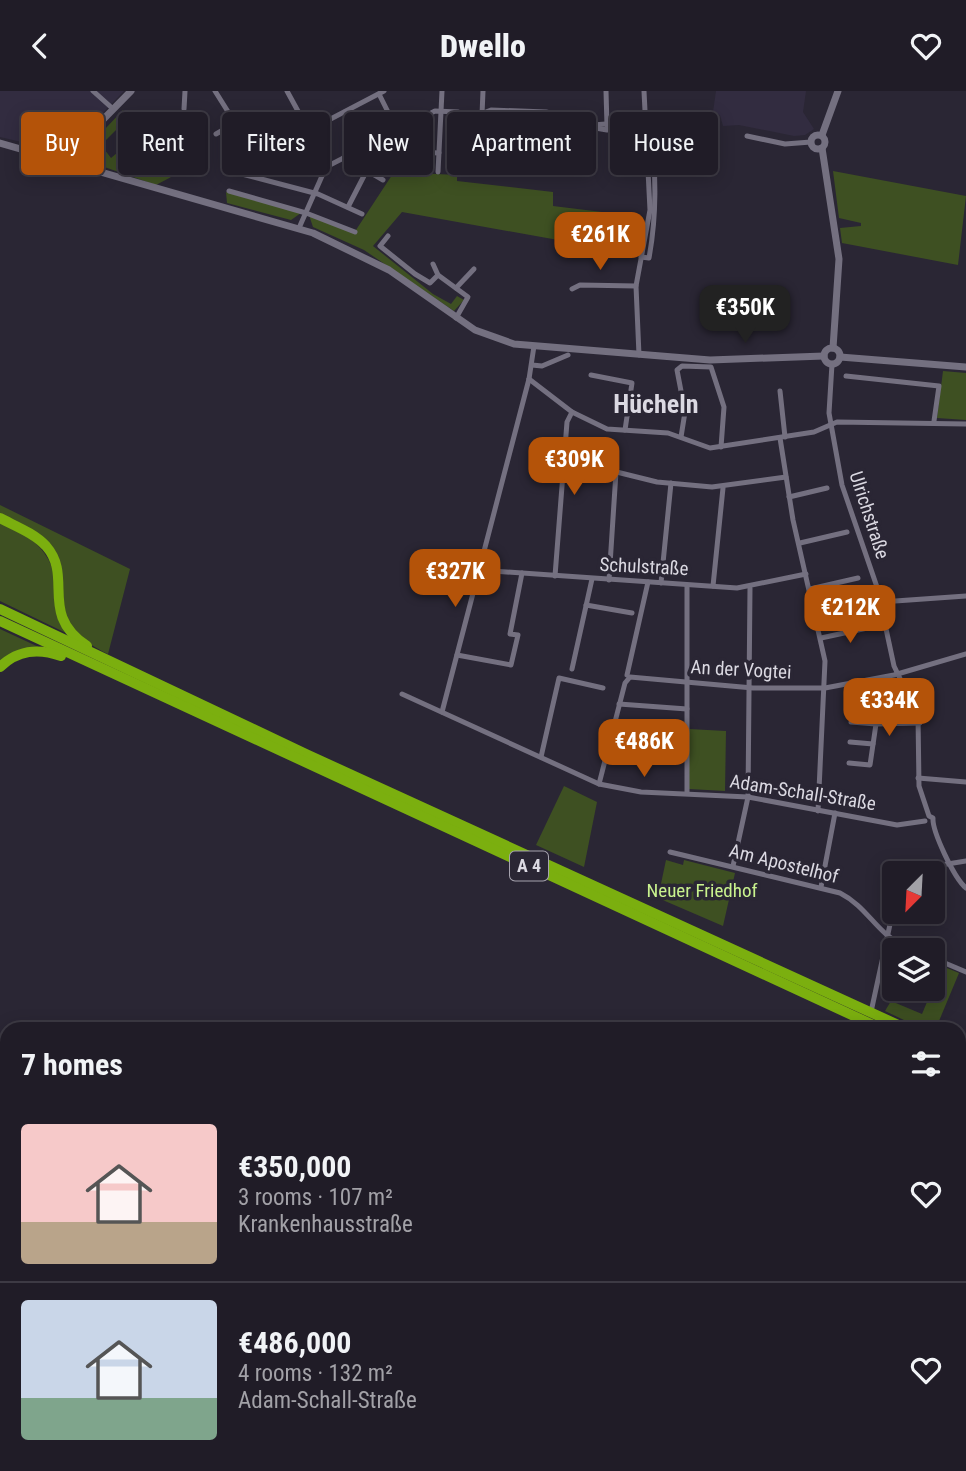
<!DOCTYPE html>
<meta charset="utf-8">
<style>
body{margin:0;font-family:"Roboto Condensed",sans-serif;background:#28252f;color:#f1f3f6;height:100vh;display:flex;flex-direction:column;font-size:26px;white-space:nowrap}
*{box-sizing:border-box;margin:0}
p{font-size:23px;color:#a2a1a7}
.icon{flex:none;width:38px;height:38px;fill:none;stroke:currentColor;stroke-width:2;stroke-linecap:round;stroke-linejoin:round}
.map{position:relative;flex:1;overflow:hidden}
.side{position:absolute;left:0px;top:931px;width:966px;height:450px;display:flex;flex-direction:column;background:#201c27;border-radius:21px 21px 0 0;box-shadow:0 4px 18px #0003,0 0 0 2px #3d3a44}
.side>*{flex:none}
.top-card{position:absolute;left:21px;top:21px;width:924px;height:63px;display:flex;gap:14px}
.needle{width:46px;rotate:204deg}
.tools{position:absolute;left:882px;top:770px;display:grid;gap:14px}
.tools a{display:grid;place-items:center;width:63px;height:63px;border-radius:7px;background:#201c27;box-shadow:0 4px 18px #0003,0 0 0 2px #3d3a44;font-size:35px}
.price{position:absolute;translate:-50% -60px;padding:0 16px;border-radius:14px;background:#b45309;color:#fff;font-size:23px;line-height:46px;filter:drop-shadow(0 2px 4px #0008)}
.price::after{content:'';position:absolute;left:50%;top:42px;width:21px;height:16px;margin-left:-10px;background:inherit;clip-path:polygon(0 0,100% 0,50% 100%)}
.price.active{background:#222;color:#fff}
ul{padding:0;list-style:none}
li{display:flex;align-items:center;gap:21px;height:175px;padding:0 21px}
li+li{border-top:2px solid #3d3a44}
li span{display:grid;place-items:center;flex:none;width:196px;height:140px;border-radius:7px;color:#555}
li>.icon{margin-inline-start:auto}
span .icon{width:84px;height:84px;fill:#fffc;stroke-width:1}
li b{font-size:30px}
h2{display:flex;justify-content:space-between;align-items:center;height:84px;padding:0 21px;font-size:30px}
.chip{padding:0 24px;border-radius:7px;background:#201c27;box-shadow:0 4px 18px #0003,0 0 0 2px #3d3a44;font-size:24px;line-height:63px}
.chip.active{background:#b45309;color:#fff}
header{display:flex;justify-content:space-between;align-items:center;height:91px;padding:0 21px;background:#201c27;font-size:32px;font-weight:800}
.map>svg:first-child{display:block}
</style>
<header><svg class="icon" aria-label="back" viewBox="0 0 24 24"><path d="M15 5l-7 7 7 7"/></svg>Dwello<svg class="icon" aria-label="heart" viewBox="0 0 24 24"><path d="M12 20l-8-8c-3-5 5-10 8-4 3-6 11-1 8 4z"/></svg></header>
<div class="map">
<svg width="966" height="1380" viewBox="0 0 966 1380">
<rect width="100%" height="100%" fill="#2a2634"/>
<g fill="#322c40">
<path d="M0,0h124l-57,59h-11l-56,-13z"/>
<path d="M716,0h90l-3,21 11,17 -9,6 -11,1 -55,-11 -16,1 -3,-11 -7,-3z"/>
</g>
<g fill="#3e5022">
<path d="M123,19l4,9 -26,26 10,13 12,-10 4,3 6,-5 3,4 -3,14 37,11 5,-13 15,5 -34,18 -66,-23 -5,-5 4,-3 -2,-6z"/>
<path d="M833,80l133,25 -8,69 -116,-22 -2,-15 21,-2v-3l-22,-5z"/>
<path d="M394,81l63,3v6l96,11v14l90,11 -7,37 -234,-42 -29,34 60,48 18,10 6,-8 7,4 -10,11 -90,-61 -51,-23 -4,-12 45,18z"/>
<path d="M226,101l75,21 -10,7 -64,-17z"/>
<path d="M943,280l23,2v47l-29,-2z"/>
<path d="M0,414l130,64 -22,85c-51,-25 -45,-46 -51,-96l-57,-43z"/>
<path d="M0,429c61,31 53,51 66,113l-66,-32z"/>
<path d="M0,538l43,20 -43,15z"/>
<path d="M689,638l37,2 -1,60 -36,-2z"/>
<path d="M564,695l33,16 -13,65 -48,-22z"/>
<path d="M666,769l17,5 1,-5 51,13 -12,53 -65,-28z"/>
<path d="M942,875l17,7 -20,48 17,8h-33l-38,-18 6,-10 31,13z"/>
<path d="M966,1063v115l-7,-1v-96z"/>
</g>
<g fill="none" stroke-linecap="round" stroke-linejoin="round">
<g stroke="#424770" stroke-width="2">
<path d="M0,1327l7,4"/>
<path d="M94,1374l18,6"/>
</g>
<g stroke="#747080" stroke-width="5">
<path d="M93,0l19,17"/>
<path d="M215,0l27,43"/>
<path d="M287,0l12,22"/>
<path d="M606,0l1,35"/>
<path d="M379,3l19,38 -1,38"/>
<path d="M184,18l1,-18"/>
<path d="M345,21l18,36"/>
<path d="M461,24l15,1 15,-6 55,2 14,3 18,10 29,5 44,-1c5,45 6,85 -2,129l-8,-1"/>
<path d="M593,34l51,-4"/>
<path d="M216,43l19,-11"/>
<path d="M747,45l38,8 26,-2"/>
<path d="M82,54l1,12 15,12"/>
<path d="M398,60l41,2"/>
<path d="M344,66l39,23"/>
<path d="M468,69l83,13 1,-36 13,-19"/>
<path d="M480,71l3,-71"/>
<path d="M517,78l1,-29"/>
<path d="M438,81l4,-81"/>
<path d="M229,100l77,22 49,19"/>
<path d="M348,116l19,-37"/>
<path d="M362,123l-44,-20 -76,-20 -5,-6 147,-77"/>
<path d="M299,137l27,-61 109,-56 23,1"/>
<path d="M388,145l-8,10 35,28 15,9 8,-8"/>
<path d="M433,173l5,11 30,22 -12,21"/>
<path d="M456,197l18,-19"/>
<path d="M572,198l8,-4 56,1"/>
<path d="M639,264l-3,-69 14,-76 -6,-119"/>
<path d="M832,273l-3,49 13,72 35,102 17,79 24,50 1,70 10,30 4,2c-1,13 21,60 33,70"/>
<path d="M532,274l10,1 26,-11"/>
<path d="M591,284l41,8 -7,47"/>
<path d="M846,285l93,10 -5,35"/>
<path d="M529,288l43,33 35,17 61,4 42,15 104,-16 23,-10 129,2"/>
<path d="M780,300l5,46"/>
<path d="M681,346l4,-25 -8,-42 5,-4 29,1 13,40 -3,40"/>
<path d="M780,347l13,82 32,141 -7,150"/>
<path d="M564,368l93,23 55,5 74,-10"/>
<path d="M789,406l38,-9"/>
<path d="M800,452l47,-11"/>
<path d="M478,479l259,18 69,-14"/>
<path d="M555,485l12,-154 5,-10"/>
<path d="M609,489l7,-108"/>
<path d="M661,492l10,-100"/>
<path d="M713,495l10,-98"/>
<path d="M810,498l48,-11"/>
<path d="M881,511l85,-6"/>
<path d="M586,514l46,8"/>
<path d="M821,547l51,-11"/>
<path d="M457,564l54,10 7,-30 -8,-1 12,-61"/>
<path d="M572,578l20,-90"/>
<path d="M627,584l21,-93"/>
<path d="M402,603l197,90 42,8 107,5 149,28 28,-4"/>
<path d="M619,613l68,5"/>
<path d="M442,621l87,-333 5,-33"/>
<path d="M851,631l25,2"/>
<path d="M614,632l32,5"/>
<path d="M850,651l23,2"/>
<path d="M609,653l45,8"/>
<path d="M541,666l18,-79 44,10"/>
<path d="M849,672l21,2 6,-41 44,-1"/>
<path d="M918,687l48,4"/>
<path d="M599,693l26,-101 5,-6 123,11h72l69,-13 72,-21"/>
<path d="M687,701v-207"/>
<path d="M670,761l170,41c31,16 35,42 72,57"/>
<path d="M733,775l15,-69 2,-209"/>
<path d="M911,782l6,-4 49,-8"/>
<path d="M821,796l14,-74"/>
<path d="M933,867l33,14"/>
<path d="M871,921l23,-106"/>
</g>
<g stroke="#747080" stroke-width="7">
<circle cx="818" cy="51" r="7"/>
<path d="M822,44l16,-44"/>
<path d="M0,52l313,90 76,37 86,60 39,14 196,16 114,-4"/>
<path d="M822,57l17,111 -6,89"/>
<path d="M68,71l16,-23 47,-48"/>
<circle cx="832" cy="265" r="8"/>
<path d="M840,266l126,10"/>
</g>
<g stroke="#76835e" stroke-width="8">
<path d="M0,1240l7,4"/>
<path d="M0,1250l7,3"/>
<path d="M312,1374l16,6"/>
</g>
<g stroke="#7baf0f" stroke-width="10">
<path d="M0,427c15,8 34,15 46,28 28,32 -8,67 41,100"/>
<path d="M0,518l306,145 601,275"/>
<path d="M0,530l882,408"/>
<path d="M0,576c18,-17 38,-19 61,-11"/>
<path d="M959,960l7,3"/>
<path d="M959,972l7,3"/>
</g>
<g stroke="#bab8c2" stroke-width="4.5">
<path id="rail" d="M0,1377l13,3"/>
</g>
<use href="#rail" stroke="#2a2634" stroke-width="2" stroke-dasharray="5" stroke-linecap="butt"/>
</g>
<g text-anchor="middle" stroke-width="7" stroke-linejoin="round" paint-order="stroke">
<rect fill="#2a2634" stroke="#a6a3ae" stroke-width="2" x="510" y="760.5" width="38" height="29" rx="5"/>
<g font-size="18" font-weight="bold" fill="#dbd9e2">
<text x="529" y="781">A 4</text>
</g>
<g font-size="19" fill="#dbd9e2" stroke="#2a2634">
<text transform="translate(870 424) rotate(72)" y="7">Ulrichstraße</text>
<text transform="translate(644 475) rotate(3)" y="7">Schulstraße</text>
<text transform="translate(741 578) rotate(3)" y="7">An der Vogtei</text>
<text transform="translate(803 701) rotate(9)" y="7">Adam-Schall-Straße</text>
<text transform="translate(784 772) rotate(14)" y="7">Am Apostelhof</text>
</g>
<g font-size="19" fill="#c9f28e" stroke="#2a2634">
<text x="702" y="806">Neuer Friedhof</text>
</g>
<g font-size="26" font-weight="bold" fill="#dbd9e2" stroke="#2a2634">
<text x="656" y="322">Hücheln</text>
</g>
</g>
</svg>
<div class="tools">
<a><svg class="needle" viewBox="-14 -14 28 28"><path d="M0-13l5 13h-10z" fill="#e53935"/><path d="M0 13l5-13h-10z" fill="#a2a1a7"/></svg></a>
<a><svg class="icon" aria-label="layers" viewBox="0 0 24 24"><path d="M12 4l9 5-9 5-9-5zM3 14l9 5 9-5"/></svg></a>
</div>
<b class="price" style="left:600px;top:181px">€261K</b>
<b class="price active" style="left:745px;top:254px">€350K</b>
<b class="price" style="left:574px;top:406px">€309K</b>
<b class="price" style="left:455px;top:518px">€327K</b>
<b class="price" style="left:850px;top:554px">€212K</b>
<b class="price" style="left:889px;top:647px">€334K</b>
<b class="price" style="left:644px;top:688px">€486K</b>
<div class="top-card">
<a class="chip active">Buy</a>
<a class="chip">Rent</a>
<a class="chip">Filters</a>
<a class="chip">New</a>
<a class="chip">Apartment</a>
<a class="chip">House</a>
</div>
<section class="side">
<h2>7 homes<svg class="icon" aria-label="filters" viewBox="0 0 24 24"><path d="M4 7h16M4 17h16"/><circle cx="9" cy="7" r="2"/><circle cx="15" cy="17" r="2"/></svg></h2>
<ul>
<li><span style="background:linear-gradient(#f6c9c9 70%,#b9a48a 0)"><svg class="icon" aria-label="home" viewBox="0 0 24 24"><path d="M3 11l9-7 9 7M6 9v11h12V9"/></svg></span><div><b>€350,000</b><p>3 rooms · 107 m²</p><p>Krankenhausstraße</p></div><svg class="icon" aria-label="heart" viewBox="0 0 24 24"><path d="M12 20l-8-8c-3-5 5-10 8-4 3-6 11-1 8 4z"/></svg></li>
<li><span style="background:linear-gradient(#c9d6e8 70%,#7fa58c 0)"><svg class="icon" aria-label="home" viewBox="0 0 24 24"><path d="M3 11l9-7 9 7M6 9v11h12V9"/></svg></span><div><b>€486,000</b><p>4 rooms · 132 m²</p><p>Adam-Schall-Straße</p></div><svg class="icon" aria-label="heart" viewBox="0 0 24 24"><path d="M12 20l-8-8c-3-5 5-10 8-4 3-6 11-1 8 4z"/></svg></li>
</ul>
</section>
</div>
